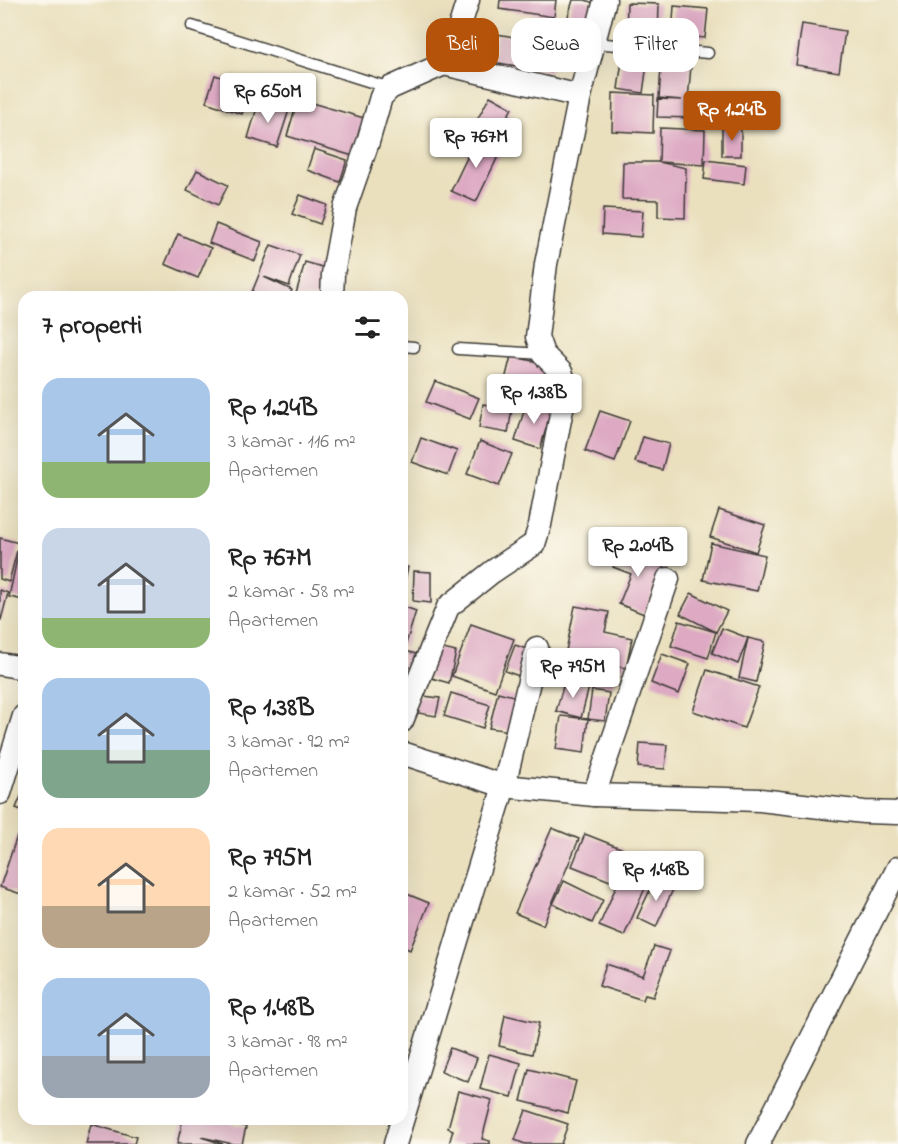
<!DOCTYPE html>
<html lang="id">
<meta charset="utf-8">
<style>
body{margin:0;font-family:"Indie Flower",sans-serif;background:#f2f2f2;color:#222;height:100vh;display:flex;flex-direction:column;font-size:22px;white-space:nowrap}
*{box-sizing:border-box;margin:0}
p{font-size:20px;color:#767676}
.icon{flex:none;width:33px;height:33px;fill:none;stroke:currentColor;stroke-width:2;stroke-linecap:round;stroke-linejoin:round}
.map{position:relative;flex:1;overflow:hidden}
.details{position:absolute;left:18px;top:291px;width:390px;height:834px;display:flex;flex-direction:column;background:#fff;border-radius:18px;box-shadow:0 6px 24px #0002}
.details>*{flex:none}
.guide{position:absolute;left:426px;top:18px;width:381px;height:54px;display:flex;gap:12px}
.price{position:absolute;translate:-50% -51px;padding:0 14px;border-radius:6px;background:#fff;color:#222;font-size:20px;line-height:39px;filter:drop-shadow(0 2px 3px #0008)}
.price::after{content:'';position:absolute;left:50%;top:36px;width:18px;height:14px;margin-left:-9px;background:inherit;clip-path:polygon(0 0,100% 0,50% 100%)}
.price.selected{background:#b45309;color:#fff}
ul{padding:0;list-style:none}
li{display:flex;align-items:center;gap:18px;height:150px;padding:0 24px}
li span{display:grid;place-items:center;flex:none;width:168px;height:120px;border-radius:18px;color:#555}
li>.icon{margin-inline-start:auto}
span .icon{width:72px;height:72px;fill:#fffc;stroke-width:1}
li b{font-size:26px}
h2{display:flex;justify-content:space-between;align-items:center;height:72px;padding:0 24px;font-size:26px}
.tag{padding:0 21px;border-radius:18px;background:#fff;box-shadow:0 6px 24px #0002;font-size:21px;line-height:54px}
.tag.selected{background:#b45309;color:#fff}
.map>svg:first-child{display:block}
</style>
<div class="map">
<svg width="898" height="1144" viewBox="0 0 898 1144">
<rect width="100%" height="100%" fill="#fbf7ec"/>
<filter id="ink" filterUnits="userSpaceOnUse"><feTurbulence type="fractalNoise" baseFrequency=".0167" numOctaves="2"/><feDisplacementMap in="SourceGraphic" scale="12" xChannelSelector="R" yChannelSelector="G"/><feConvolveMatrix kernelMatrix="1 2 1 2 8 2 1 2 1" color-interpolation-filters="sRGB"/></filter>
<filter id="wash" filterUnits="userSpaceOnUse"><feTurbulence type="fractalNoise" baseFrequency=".008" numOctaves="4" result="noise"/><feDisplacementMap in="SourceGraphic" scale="24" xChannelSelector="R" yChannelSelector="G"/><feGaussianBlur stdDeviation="1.35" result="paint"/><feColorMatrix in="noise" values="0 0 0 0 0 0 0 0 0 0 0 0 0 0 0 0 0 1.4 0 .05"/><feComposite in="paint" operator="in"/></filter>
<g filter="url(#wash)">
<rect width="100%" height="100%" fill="#eae0be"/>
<g id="blocks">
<g fill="#dda9c3">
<path d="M500,0h56l-2,17 -55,-8z"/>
<path d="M573,0h12l12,4 -9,30 -23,-8z"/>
<path d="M627,3l32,1 -1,34 -32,-2z"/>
<path d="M674,6l34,3 -3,29 -33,-3z"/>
<path d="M802,24l43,7 -6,41 -43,-7z"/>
<path d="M497,34l58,10 -4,28 -58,-10z"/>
<path d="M662,52l30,3 -4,45h5v18l-36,-1 1,-18 24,1 -23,-2z"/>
<path d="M623,54l25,3 -5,36 -25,-4z"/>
<path d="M215,75l36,12 -9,27 -36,-12z"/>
<path d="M613,93l41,2 -1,38 -41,-2z"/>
<path d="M490,96l22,12 -14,26 -22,-12z"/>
<path d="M298,99l66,19 -11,38 -66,-20z"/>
<path d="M259,101l30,9 -12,37 -29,-9z"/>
<path d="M660,128l45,2 -1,35 -45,-3z"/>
<rect x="722" y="128" width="19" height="28"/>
<path d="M477,137l25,11 -26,54 -25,-11z"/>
<path d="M314,149l33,11 -7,22 -33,-12z"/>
<path d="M706,160l40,5 -2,19 -40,-5z"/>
<path d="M623,162h36l27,6 -1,50 -27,-1v-17l-36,-1z"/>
<path d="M197,170l31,15 -10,20 -31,-15z"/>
<path d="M300,195l27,10 -7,19 -28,-10z"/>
<path d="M603,209l40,2 -2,26 -39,-3z"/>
<path d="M216,224l46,18 -7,19 -46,-18z"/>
<path d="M178,234l33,14 -13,30 -33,-14z"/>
<path d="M271,245l29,10 -11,31 -25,-9 28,13 -3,7h-39z"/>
<path d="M305,262l24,7 -9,28h-25z"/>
<path d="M511,356l38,9 -9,36 -38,-9z"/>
<path d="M435,381l44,17 -9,21 -44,-17z"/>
<path d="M527,401l25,7 -12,41 -25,-8z"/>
<path d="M483,404l29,5 -4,24 -29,-5z"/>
<path d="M600,411l30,10 -15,41 -30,-11z"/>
<path d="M643,437l26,7 -7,26 -27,-8z"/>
<path d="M421,438l36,13 -9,24 -36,-13z"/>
<path d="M480,441l32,13 -13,32 -32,-12z"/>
<path d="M719,510l46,15 -9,27 -46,-15z"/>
<path d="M0,538l19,5 -10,39 -9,-3z"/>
<path d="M711,543l54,12 -8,36 -54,-11z"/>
<path d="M621,545l44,19 -21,50 -25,-10 12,-30 -18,-7z"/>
<path d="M18,554l6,1v45l-15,-3z"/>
<path d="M402,566l6,1 -5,22h-1z"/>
<path d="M414,571l17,1v31l-18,-2z"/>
<path d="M0,590l8,3 -7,27h-1z"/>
<path d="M691,593l36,18 -11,21 -36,-18z"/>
<path d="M402,606l14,5 -11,36 -3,-1z"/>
<path d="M575,606l34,6 -4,20 27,6 -6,30 -12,-2 -1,21 -48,-7 4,-21 33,5 -37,-8z"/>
<path d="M679,621l37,11 -8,26 -37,-12z"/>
<path d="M471,624l43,15 -19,52 -43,-15z"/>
<path d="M722,628l26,10 -10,26 -26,-11z"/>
<path d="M748,638l17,4 -9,40 -17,-4z"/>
<path d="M515,645l14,5 -10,26 -14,-5z"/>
<path d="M435,647l21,5 -7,31 -21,-6z"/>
<path d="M402,650l14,4 -13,45h-1z"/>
<path d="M662,654l28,10 -11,30 -28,-11z"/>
<path d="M707,670l52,17 -15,41 -51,-17z"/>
<path d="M565,680l24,7 -8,31 -25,-7z"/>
<path d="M592,690l17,3 -4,28 -17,-2 -4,34 -28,-4 5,-33 27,3z"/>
<path d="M498,692l19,5 -6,34 -22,-3z"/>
<path d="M451,693l39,12 -7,23 -39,-12z"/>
<path d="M414,695l26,3 -4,18 -24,-4z"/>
<path d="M640,743l27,2 -2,24 -27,-2z"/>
<path d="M24,789v22l-8,-3z"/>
<path d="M552,828l27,11 -36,86 -28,-12z"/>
<path d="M585,834l38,15 -13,32 -38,-15z"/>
<path d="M17,836l7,2v57l-24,-8z"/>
<path d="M628,859l25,11 -29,66 -25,-10z"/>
<path d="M656,877l19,8 -19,42 -19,-9z"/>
<path d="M564,881l39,19 -11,23 -39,-19z"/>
<path d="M402,892l27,11 -19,47 -8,-4z"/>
<path d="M654,946l16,5 -17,46 -8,-2 -2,5 -44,-14 7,-22 37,12z"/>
<path d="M505,1015l34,8 -7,31 -33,-8z"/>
<path d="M450,1048l27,10 -9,24 -27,-11z"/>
<path d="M489,1054l32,9 -9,34 -32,-8z"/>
<path d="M529,1069l47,12 -8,32 -47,-12z"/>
<path d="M458,1091l34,9 -10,39 8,2v3h-41l4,-14 -5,-2z"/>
<path d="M526,1110l42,14 -7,20h-36l-10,-4z"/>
<path d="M183,1119h31l32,8 -4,17h-9l-32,-7 22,7h-46z"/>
<path d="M91,1124l45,13 -2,7h-48z"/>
</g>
</g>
</g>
<g filter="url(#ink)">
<use href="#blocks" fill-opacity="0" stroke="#3b3934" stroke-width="1.5"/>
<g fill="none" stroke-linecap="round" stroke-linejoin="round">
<g stroke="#3b3934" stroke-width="13">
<g id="lane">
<path d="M192,26l198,62"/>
<path d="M594,43l114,10"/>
<path d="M402,346l12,1"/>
<path d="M458,349l85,5"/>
</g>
</g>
<g stroke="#3b3934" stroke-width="25">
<g id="street">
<path d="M444,64l136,32"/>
<path d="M332,297l1,-23 12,-66 23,-66 13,-45 9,-9 54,-24 8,-13 16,-51"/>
<path d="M0,664l24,4"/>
<path d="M402,721l46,-114 44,-35 42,-28 6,-19 25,-132 -1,-13 -3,-8 -18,-18 -6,-17 9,-73 34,-168 25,-96"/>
<path d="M402,753l102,33 90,9 166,5 104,12 34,1"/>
<path d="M0,793l24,-77"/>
<path d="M594,795l74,-216"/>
<path d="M395,1144l109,-358 33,-138"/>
<path d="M758,1144l140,-276"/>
</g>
</g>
<use href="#lane" stroke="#fff" stroke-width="10"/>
<use href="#street" stroke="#fff" stroke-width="22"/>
</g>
</g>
</svg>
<b class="price" style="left:268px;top:124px">Rp 650M</b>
<b class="price selected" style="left:732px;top:142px">Rp 1.24B</b>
<b class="price" style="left:476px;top:169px">Rp 767M</b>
<b class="price" style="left:534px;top:425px">Rp 1.38B</b>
<b class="price" style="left:638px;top:578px">Rp 2.04B</b>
<b class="price" style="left:573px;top:699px">Rp 795M</b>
<b class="price" style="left:656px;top:902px">Rp 1.48B</b>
<div class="guide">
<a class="tag selected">Beli</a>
<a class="tag">Sewa</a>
<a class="tag">Filter</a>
</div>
<section class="details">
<h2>7 properti<svg class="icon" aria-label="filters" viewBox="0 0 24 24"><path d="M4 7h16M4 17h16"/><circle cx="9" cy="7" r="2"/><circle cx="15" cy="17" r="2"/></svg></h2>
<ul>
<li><span style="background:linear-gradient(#a9c7e8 70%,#8fb573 0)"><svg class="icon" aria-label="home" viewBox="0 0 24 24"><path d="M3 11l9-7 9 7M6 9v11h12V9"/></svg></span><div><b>Rp 1.24B</b><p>3 kamar · 116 m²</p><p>Apartemen</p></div></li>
<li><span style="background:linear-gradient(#c9d6e8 75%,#8fb573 0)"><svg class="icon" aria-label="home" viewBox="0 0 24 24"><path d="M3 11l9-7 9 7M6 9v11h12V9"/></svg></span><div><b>Rp 767M</b><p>2 kamar · 58 m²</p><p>Apartemen</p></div></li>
<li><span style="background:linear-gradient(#a9c7e8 60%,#7fa58c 0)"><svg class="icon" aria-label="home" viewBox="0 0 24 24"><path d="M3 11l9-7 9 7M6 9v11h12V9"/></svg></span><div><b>Rp 1.38B</b><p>3 kamar · 92 m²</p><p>Apartemen</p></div></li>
<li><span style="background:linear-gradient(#ffd9b3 65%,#b9a48a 0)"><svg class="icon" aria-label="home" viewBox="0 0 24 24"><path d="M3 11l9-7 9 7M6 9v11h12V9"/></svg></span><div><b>Rp 795M</b><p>2 kamar · 52 m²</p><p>Apartemen</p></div></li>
<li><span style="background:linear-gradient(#a9c7e8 65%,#9aa5b1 0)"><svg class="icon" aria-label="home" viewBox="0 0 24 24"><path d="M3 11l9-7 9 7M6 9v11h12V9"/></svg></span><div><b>Rp 1.48B</b><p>3 kamar · 98 m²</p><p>Apartemen</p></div></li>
</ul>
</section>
</div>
